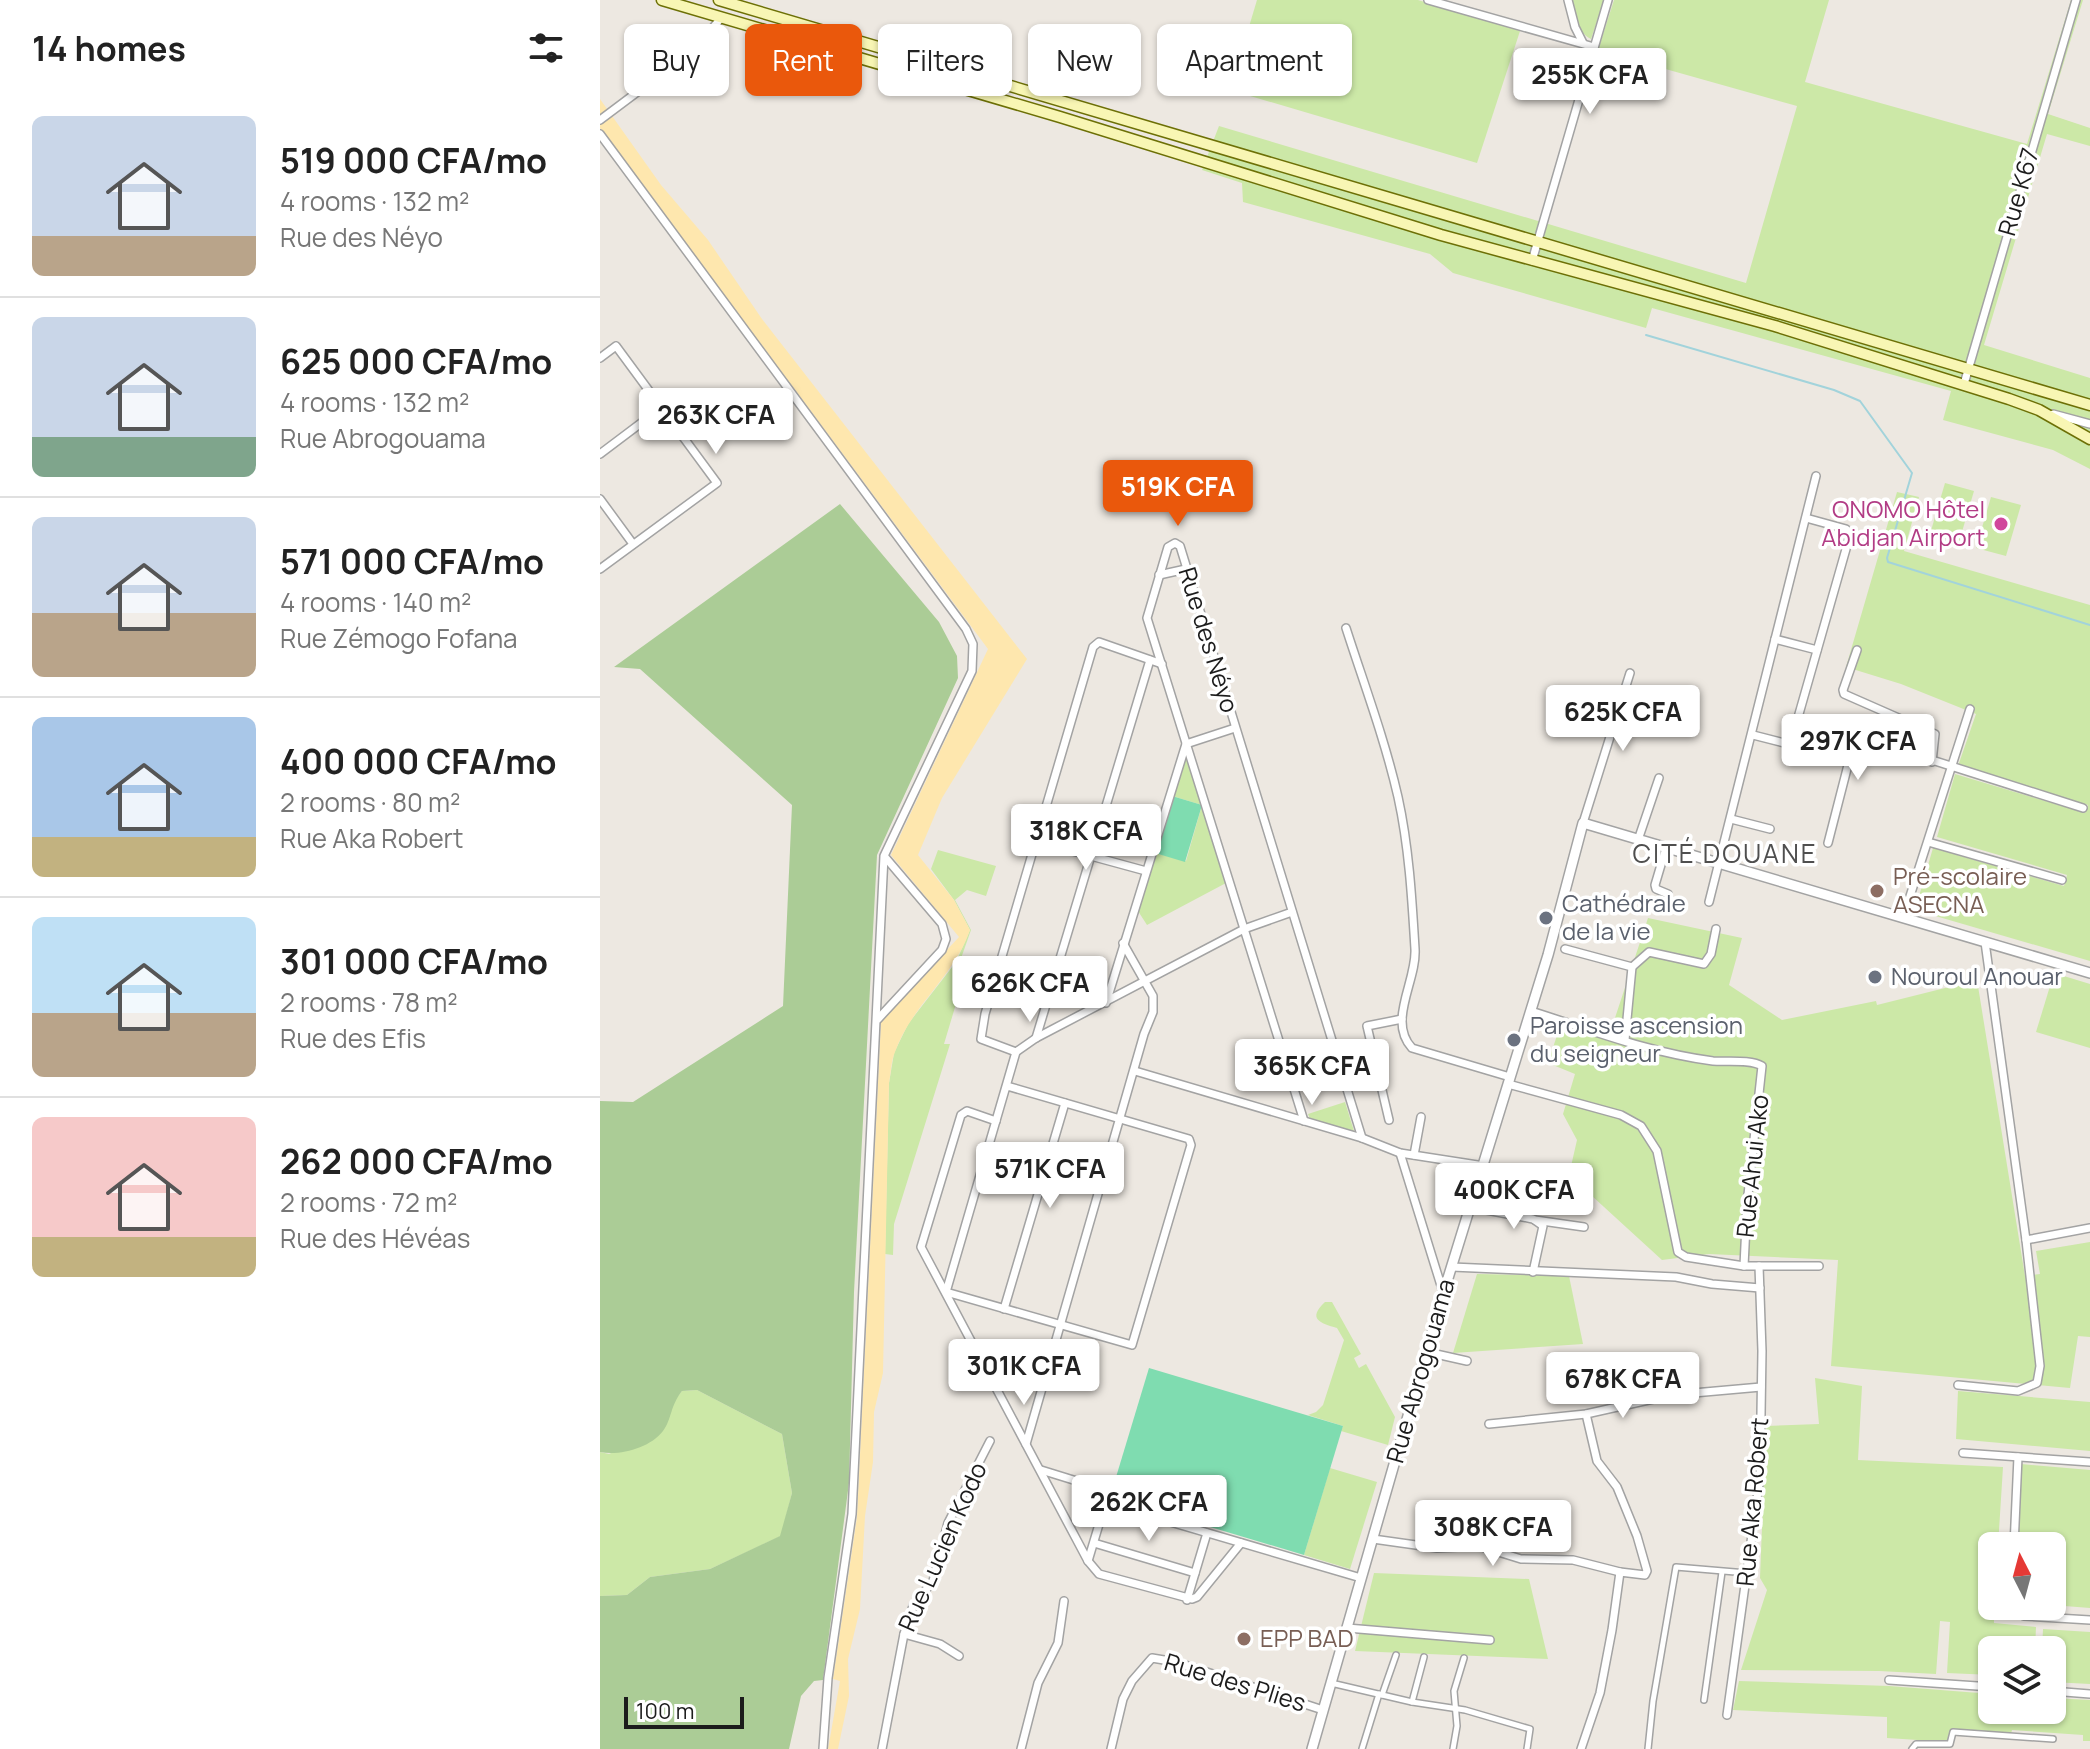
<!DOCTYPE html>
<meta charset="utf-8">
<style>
body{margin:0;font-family:Manrope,sans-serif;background:#f6f6f6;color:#222;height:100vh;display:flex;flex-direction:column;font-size:30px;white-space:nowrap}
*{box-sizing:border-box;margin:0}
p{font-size:26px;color:#767676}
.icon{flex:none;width:44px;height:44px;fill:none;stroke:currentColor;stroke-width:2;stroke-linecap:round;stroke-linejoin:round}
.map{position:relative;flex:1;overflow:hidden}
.sheet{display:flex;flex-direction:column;background:#fff;width:600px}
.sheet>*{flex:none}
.guide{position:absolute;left:24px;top:24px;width:760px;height:72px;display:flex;gap:16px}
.needle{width:52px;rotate:354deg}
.controls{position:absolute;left:1378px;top:1532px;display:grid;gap:16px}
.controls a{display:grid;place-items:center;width:88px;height:88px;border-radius:12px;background:#fff;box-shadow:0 2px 6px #0004;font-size:40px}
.scale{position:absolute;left:24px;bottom:20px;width:120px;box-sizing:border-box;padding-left:8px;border:4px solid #1c1c1c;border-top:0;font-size:22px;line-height:28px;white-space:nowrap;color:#1c1c1c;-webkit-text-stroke:6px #fff;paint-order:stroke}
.price{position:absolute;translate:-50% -68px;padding:0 18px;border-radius:8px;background:#fff;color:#222;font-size:26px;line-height:52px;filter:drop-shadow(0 2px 4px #0008)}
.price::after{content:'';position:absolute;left:50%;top:48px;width:24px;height:18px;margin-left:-12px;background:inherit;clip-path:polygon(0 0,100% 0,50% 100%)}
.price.selected{background:#ea580c;color:#fff}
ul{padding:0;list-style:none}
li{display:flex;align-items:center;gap:24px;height:200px;padding:0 32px}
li+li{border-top:2px solid #e0e0e0}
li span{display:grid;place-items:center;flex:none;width:224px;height:160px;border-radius:12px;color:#555}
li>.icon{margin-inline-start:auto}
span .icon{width:96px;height:96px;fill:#fffc;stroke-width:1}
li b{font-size:34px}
h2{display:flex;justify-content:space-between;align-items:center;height:96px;padding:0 32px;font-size:34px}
.pill{padding:0 28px;border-radius:12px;background:#fff;box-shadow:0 2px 6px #0004;font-size:28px;line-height:72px}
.pill.selected{background:#ea580c;color:#fff}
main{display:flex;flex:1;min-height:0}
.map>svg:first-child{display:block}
</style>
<main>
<section class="sheet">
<h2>14 homes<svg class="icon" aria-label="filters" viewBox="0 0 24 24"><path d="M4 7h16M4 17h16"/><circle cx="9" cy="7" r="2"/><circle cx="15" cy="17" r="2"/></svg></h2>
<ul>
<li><span style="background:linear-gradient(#c9d6e8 75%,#b9a48a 0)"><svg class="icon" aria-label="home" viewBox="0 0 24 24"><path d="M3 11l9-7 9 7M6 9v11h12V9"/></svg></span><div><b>519 000 CFA/mo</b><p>4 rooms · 132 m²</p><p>Rue des Néyo</p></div></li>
<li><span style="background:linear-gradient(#c9d6e8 75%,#7fa58c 0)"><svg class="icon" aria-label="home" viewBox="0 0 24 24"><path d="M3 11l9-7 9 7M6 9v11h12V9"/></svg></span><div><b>625 000 CFA/mo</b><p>4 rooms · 132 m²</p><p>Rue Abrogouama</p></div></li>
<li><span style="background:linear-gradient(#c9d6e8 60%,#b9a48a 0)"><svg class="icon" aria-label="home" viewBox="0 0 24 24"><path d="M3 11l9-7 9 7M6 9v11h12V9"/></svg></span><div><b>571 000 CFA/mo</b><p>4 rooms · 140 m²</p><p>Rue Zémogo Fofana</p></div></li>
<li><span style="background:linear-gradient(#a9c7e8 75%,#c2b280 0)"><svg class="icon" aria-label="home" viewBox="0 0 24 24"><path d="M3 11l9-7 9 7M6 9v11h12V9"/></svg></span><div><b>400 000 CFA/mo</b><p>2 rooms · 80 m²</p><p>Rue Aka Robert</p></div></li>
<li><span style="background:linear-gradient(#bfe0f5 60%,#b9a48a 0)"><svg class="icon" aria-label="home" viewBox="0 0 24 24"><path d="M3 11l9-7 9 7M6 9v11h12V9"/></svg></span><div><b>301 000 CFA/mo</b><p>2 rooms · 78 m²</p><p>Rue des Efis</p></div></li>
<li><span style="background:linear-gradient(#f6c9c9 75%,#c2b280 0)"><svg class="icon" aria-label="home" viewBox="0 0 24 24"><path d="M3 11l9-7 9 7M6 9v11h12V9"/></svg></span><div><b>262 000 CFA/mo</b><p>2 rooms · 72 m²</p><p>Rue des Hévéas</p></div></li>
</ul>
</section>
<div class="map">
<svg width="1490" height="1749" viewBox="0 0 1490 1749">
<rect width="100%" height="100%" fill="#ede8e1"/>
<g fill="#cce8a7">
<path d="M657,0h161l102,31 -43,132 -247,-73z"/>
<path d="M971,0h33l-13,39c-15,-8 -16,-23 -20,-39z"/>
<path d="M1014,0h215l-24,82 222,62 44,-144h12l-35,114 42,14v18l-43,-12 -63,211 106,33v91l-37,-19 -110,-30 8,-29 -299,-83 -6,20 -193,-55 -23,-19 -187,-52 -1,-19 -40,-13 17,-44 527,157 51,-177 -199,-56z"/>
<path d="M1345,483l29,8 -15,51 -29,-8z"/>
<path d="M1297,492l22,5 -15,54 186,54v356l-175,-51 18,-62 131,38 3,-11 -130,-38 18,-63 130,39 3,-8 -130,-39 18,-52 -75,-30 -55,-17z"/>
<path d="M1391,497l30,8 -15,51 -30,-8z"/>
<path d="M586,752l40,131 -79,42 -9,-14 17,-58 31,8 16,-56 -30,-9z"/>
<path d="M338,850l58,16 -10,30 -19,-6 -12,10 16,30 -12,34 8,3 -23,77h6l-56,180 -1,31 -8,-1 4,-171 5,-30 14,-29 48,-62 14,-32 -16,-30 -23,-31z"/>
<path d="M1048,918l94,20 -13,47 53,35 94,-19 1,4 100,-25 48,296 15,-2 -4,-23 54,-9v95l-12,-1 -8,52 -239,-22 7,-106 -129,-6 -47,6 -93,-85 8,-35 -14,-26 12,-40 -27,-11 12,-37 49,10z"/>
<path d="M1454,973l36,11v64l-54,-16z"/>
<path d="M745,1102l9,29 -44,-12 -2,-5z"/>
<path d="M877,1274l92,2 14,68 -130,9z"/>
<path d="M725,1302h7l29,52 -7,4 5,10 7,-4 29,53 -7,28 -47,-14 2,-5 -35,-11 8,-3 7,-7 21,-65 -7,-12c-17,-5 -30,-9 -12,-26z"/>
<path d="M1215,1378l47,8 -4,74 145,7 -5,79h-6l2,77 42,4 -1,23h-43v25l-45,-2 3,-51 -10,-1 -4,53 -57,-3 -138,-1 26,-80 -7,-12 6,-152 53,-2z"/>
<path d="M97,1390l85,44 10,59 -11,43 -71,33 -60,8 -23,18 -27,1v-144l9,2 54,-24 10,-28 9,-11z"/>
<path d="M1358,1391l132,11v49l-134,-12z"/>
<path d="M1421,1464l69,6v138l-38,-3v-59h-34z"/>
<path d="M730,1468l47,14 -27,87 -46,-14z"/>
<path d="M774,1573l155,6 19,80 -193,-8z"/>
<path d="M1443,1629l47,3v52l-38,-2v-32h-10z"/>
<path d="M1139,1681l150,5 103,8v16h60v-12l38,2v41h-7v-6l-71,-5 -1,4 -60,-4 -2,12 -62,-4v-21l-154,-7z"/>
</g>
<path fill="#abcc96" d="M240,504l99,118 18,34 1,22 -81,177 -23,437 -5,191 -26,197 -9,1 -13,15 -12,53h-189v-153l27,-1 23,-18 60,-8 70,-33 12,-43 -10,-59 -85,-44 -15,1c-12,15 -10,28 -19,40 -13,17 -43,25 -63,21v-351l33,1 150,-96 9,-201 -152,-136 -26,-2z"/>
<path fill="#fee7ae" d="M0,99l61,86 47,55 54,79 265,340 -85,139 -24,57 36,45 16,30c-16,47 -59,76 -75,122 -4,9 -4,21 -6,31l-6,290 -9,39 -1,50 -8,54 -5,93 -12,50 1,37 -11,53h-10l12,-68 -7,-2 24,-162 24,-496 78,-84 -68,-82 97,-206 -388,-521z"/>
<g fill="#7fdcb0">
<path d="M572,796l30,9 -17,57 -30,-9z"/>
<path d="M549,1368l194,58 -39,129 -194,-58z"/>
</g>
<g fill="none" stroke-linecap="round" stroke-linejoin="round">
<path stroke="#a2d3db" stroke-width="2" d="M1046,335l188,55 26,11 52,72 -25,85 1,4 202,63"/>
<g stroke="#a3a3a3" stroke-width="8">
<g id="pedestrian">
<path d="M731,1683l81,19 53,8 65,19 -3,20"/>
<path d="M782,1695l14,-40"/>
<path d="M1104,1700l18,-128"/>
<path d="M812,1702l12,-45"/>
<path d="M762,1749l17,-55"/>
<path d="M853,1749l4,-23 -3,-35 10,-33"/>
<path d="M1048,1749l5,-48 23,-134 71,6"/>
<path d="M1312,1749l4,-5h34l3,-12 100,7"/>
</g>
</g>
<g stroke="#a3a3a3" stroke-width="10">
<g id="minor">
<path d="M828,0l166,47"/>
<path d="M968,0l7,27 8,16"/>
<path d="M0,120l96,-72 25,-30"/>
<path d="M0,134l366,495 7,15 -1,27 -88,185 -32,658 -24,164 -5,71"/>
<path d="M932,261l76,-261"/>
<path d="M0,358l16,-12 101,137 -117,86"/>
<path d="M1364,384l112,-384"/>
<path d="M1453,414l37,10"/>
<path d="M0,454l61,-46"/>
<path d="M0,499l33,45"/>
<path d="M559,575l27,-6"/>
<path d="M746,628c18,56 39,112 52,169 11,50 14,102 17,152 2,32 -28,72 -3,99l98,29"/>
<path d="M1175,639l42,11"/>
<path d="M1257,650l-14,40 1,4 91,40 -3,28"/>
<path d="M1289,715l2,32 192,61"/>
<path d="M1153,735l35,9 3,-2 59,-207 -4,-6 -40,-11"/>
<path d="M1131,819l39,10"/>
<path d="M983,823l47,-150"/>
<path d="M1038,840l21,-62"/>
<path d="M436,841l110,30"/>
<path d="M1328,842l134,38"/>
<path d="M1228,843l30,-117 31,-3"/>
<path d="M1066,848l-11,37 1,4 12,5"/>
<path d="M1109,902l107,-426"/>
<path d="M1303,918l67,-209"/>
<path d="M1385,942l41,298 64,-12"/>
<path d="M965,949l67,18 -7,73"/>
<path d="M1032,967l17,-15 55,12 7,-10 5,-25"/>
<path d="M506,1003l80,-259 49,-16"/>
<path d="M931,1011c60,19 119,42 182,50 14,1 38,-2 49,5l-15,138 -3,62"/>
<path d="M278,1019l64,-69 4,-11 -4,-15 -57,-67"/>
<path d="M436,1038l114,-378"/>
<path d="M416,1052l-35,-13 4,-25 108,-367 6,-5 63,22"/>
<path d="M535,1071l227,67 38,15 84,13"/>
<path d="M908,1084l113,31 20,11 16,25 21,101 8,5 58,9h75"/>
<path d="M407,1086l182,53 2,6 -59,200 -186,-53 70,-240 20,-14 208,-109 48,-17"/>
<path d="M789,1120l-22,-94 35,-7"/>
<path d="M396,1121l-29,-10 -6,4 -40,132 167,314 11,13 93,25 5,-2 44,-54"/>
<path d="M704,1121l-157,-503 21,-71 7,-4 5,3 182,592"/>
<path d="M800,1153l43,139"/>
<path d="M814,1155l7,-38"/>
<path d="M871,1207l62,12 10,7 -10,46"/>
<path d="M935,1220l49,7"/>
<path d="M852,1267l224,10 36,7 48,4"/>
<path d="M404,1309l61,-206"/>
<path d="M827,1352l40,9"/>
<path d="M1358,1385l60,6 19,-8 3,-17 -14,-126"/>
<path d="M889,1424l97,-10 85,-19 90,-8"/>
<path d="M426,1444l118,-410 9,-22v-16l-30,-53"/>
<path d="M1363,1453l127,9"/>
<path d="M441,1470l68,21 -21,70"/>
<path d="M506,1503l255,75"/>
<path d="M773,1539l64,9 42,-2 42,13 52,1 47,12"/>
<path d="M494,1543l101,30"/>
<path d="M1414,1546l4,-89"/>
<path d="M587,1600l20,-67"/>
<path d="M1413,1606l3,6 8,4 66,4"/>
<path d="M747,1628l143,12"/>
<path d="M304,1634l36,10 19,12"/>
<path d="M1289,1680l103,7"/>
<path d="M1452,1691l38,3"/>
<path d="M1127,1715l33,-238 2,-126 -3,-85"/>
<path d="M282,1749l22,-115 9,-28 20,-25 15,-58 42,-82"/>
<path d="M421,1749l17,-66 20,-40 6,-42"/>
<path d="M511,1749l12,-50 9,-18 20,-23 24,4 147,48"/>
<path d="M981,1749l19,-56 12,-63 8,-58 25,3 2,-4 -10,-35 -20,-49 -20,-26 -11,-47"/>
</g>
</g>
<g stroke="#a3a3a3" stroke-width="12">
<path id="tertiary" d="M712,1749l132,-458 104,-336 35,-132 507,150"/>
</g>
<g stroke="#6d7006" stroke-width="13">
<g id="secondary">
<path d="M62,0l398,117 381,118 334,91 234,73 30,11 51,29"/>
<path d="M119,0l1371,405"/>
</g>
</g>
<use href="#pedestrian" stroke="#fff" stroke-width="5"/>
<use href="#minor" stroke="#fff" stroke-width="7"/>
<use href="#tertiary" stroke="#fff" stroke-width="9"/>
<use href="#secondary" stroke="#f8f6b4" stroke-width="10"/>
</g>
<circle fill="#d1479c" stroke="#fff" stroke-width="3" cx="1401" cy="524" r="8"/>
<g fill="#8d6e63" stroke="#fff" stroke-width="3">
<circle cx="1277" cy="891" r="8"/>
<circle cx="644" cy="1639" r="8"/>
</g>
<g fill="#6b7280" stroke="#fff" stroke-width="3">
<circle cx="946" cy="918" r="8"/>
<circle cx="1275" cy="977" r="8"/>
<circle cx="914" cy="1040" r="8"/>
</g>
<g text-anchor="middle" stroke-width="7" stroke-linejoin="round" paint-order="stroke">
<g font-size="24" fill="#1c1c1c" stroke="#fff">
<text transform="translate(1419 192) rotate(-74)" y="8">Rue K67</text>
<text transform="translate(608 640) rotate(73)" y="8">Rue des Néyo</text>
<text transform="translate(1153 1166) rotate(-84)" y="8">Rue Ahui Ako</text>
<text transform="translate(821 1371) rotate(-74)" y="8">Rue Abrogouama</text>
<text transform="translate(1153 1502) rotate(-85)" y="8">Rue Aka Robert</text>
<text transform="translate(343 1547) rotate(-66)" y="8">Rue Lucien Kodo</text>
<text transform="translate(635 1683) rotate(17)" y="8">Rue des Plies</text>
</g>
<g font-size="24" fill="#b23c85" stroke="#fff" text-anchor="end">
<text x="1385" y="518">ONOMO Hôtel<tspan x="1385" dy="28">Abidjan Airport</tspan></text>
</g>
<g font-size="24" fill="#785e54" stroke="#fff" text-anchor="start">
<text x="1293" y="885">Pré-scolaire<tspan x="1293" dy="28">ASECNA</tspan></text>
<text x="660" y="1647">EPP BAD</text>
</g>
<g font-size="24" fill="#5b616d" stroke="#fff" text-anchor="start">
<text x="962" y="912">Cathédrale<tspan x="962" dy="28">de la vie</tspan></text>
<text x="1291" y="985">Nouroul Anouar</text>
<text x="930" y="1034">Paroisse ascension<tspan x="930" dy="28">du seigneur</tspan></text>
</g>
<g font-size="26" letter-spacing="2" fill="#4f4f4f" stroke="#fff">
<text x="1125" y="863">CITÉ DOUANE</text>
</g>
</g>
</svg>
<div class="controls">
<a><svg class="needle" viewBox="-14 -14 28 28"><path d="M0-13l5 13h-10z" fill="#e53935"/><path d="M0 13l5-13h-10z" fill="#767676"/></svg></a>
<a><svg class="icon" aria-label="layers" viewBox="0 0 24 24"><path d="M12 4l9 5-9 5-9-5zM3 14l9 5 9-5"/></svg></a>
</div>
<div class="scale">100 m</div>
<b class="price" style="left:990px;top:116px">255K CFA</b>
<b class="price" style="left:116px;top:456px">263K CFA</b>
<b class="price selected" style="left:578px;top:528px">519K CFA</b>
<b class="price" style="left:1023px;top:753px">625K CFA</b>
<b class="price" style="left:1258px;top:782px">297K CFA</b>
<b class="price" style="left:486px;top:872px">318K CFA</b>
<b class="price" style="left:430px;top:1024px">626K CFA</b>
<b class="price" style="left:712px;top:1107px">365K CFA</b>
<b class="price" style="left:450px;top:1210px">571K CFA</b>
<b class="price" style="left:914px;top:1231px">400K CFA</b>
<b class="price" style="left:424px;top:1407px">301K CFA</b>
<b class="price" style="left:1023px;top:1420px">678K CFA</b>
<b class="price" style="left:549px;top:1543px">262K CFA</b>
<b class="price" style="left:893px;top:1568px">308K CFA</b>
<div class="guide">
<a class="pill">Buy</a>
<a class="pill selected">Rent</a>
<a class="pill">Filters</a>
<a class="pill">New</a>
<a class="pill">Apartment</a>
</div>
</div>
</main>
